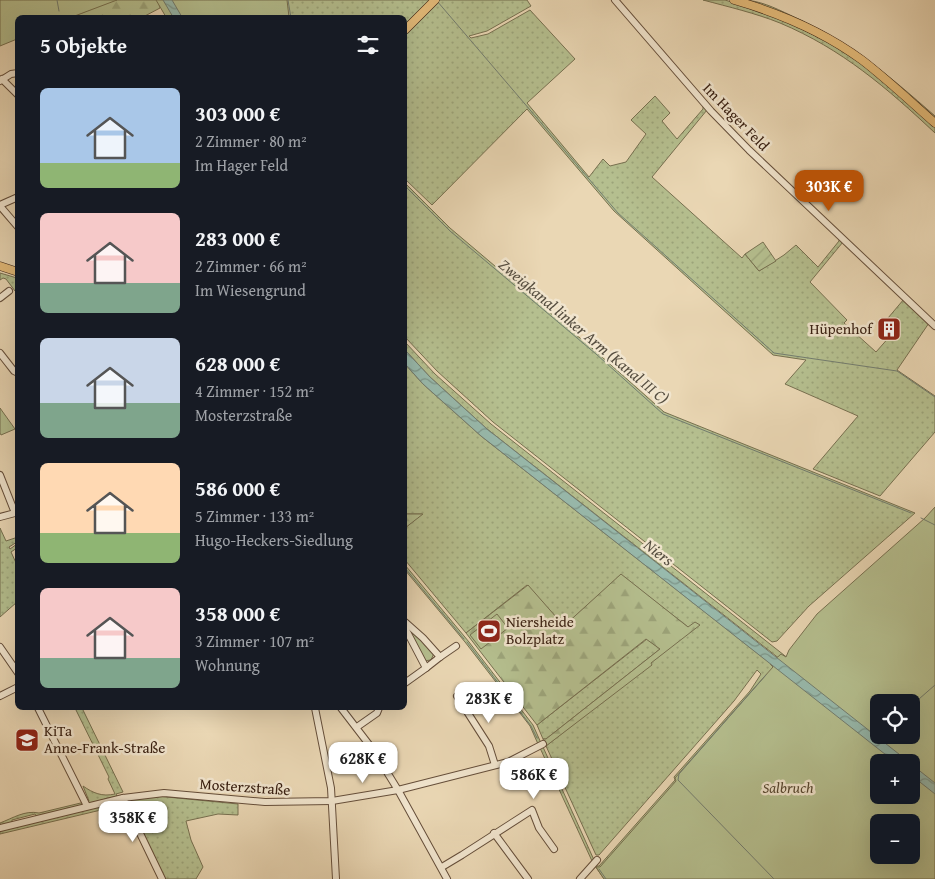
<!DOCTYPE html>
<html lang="de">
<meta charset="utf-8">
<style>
body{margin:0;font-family:"Gentium Book Plus",serif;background:#242831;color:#f1f3f6;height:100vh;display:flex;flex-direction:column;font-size:19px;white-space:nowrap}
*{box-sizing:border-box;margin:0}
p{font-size:16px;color:#9ea1a6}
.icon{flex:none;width:28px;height:28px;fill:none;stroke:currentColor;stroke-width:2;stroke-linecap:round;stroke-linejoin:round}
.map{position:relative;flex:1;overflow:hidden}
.drawer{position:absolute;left:15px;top:15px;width:392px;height:695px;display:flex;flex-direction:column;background:#171b24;border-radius:8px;box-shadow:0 5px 20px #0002}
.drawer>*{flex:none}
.controls{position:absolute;left:870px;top:694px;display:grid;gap:10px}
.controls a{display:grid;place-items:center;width:50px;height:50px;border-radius:8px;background:#171b24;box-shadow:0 5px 20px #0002;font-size:25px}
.price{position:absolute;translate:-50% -42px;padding:0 11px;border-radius:10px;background:#fff;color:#222;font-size:16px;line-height:32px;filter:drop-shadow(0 1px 2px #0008)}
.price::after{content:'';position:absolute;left:50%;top:30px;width:15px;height:11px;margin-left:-8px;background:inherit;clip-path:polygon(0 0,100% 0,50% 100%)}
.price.selected{background:#b45309;color:#fff}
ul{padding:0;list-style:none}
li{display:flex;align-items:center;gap:15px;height:125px;padding:0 25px}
li span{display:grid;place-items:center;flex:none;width:140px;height:100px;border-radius:8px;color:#555}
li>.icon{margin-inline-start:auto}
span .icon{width:60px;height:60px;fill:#fffc;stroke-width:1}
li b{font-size:21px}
h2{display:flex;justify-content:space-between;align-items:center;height:60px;padding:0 25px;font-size:21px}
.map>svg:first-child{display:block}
</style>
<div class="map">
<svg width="935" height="879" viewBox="0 0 935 879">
<defs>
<pattern id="grass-dots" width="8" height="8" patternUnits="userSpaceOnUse" patternTransform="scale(1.25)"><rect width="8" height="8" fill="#b5bf8f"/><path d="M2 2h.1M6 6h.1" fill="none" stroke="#9ca47a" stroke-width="1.8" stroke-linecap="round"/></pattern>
<pattern id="forest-firs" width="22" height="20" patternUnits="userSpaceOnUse" patternTransform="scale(1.25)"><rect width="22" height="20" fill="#b5bf8f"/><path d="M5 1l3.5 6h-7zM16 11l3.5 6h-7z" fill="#9ca47a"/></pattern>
<pattern id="garden-furrows" width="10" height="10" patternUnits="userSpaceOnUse" patternTransform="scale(1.25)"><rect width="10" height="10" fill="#b5bf8f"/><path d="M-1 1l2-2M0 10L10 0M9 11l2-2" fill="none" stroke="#9ca47a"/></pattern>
<pattern id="water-waves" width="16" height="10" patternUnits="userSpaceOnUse" patternTransform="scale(1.25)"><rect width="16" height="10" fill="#98baad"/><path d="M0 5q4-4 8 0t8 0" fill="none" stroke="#7d978b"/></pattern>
</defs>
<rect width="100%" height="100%" fill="#ead7b4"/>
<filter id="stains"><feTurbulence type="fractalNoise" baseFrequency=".004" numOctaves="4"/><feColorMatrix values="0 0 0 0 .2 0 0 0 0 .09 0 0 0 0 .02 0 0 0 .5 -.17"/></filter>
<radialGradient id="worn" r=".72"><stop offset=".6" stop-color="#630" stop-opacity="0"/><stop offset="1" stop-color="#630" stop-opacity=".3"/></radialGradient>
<g fill="url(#grass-dots)" stroke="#777050">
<path d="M172,0h260l-27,27v-9l-223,-1z"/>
<path d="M440,0h87l4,6 -44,25 -18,5 2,2 17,-4 42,-24 45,49 -48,44 62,74 14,-18 7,7 16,-4 20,-28 -15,-14 24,-24 15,17 -8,8 15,18 26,-30v-3l4,4 -55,67 90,81 3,-4 14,17 25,-16 12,-10 22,22 21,-26v-3l4,4 -33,40 37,38 -3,3 32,29 22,-25 -10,-9 16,-19 25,24 -32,47 38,26v36l-55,64 -67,-27 45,-53 -73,-32 21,-24 -33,-5 -159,-144 -87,-102 -95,96 -27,-26v-144z"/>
<path d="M703,0h22l26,8 35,13 51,26 29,20 69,59v7c-48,-45 -93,-84 -155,-110 -25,-10 -51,-16 -77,-23z"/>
<path d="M742,0c17,0 33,8 48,15 59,26 97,59 145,101v4l-69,-60z"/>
<path d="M405,183l45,45 143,121 71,63 251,101 -106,93 -32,35 -5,1 -279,-220 -56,-51 -32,-34z"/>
<path d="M0,273l17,5v10l-2,3 -9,-12 -3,-1 -3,2z"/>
<path d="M405,342l30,32 56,50 388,306v5l32,27 -424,-333 -57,-52 -25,-27z"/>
<path d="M405,364l18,20 58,52 294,231 104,95 -275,117 -9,-13h4l76,-86 -1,-3 76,-86 11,-17 -4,-4 -23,31 -135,154h-3l-50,-109 104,-82 38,-37 -67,-52 -57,51 -37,-41 -61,48 -61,-73v-32l17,-14h-17z"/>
<path d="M0,528l6,13 12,-4 -1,5 -8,5 1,2 7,-5v4l-6,4 6,13v37l-17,15z"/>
<path d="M405,565l64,77 64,83 8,18 -3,1 -8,-18 -65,-84 -60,-72z"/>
<path d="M647,639l13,10 -114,90h-3l-6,-14z"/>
<path d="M75,708h7l41,84 -7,2 1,2 -80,21 -2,-3 -23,6v3l-12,3v-3c13,-5 25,-13 39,-10l50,-12 -6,-15c10,7 19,11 32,8l-7,-15 1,-2z"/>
<path d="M543,747l51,113 -2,1 -52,-113z"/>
<path d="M157,796l81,8v11l-20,-1 -32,7 5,19 12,27 -7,12h-31l-38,-79z"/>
<path d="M117,802l5,3 -122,29v-3z"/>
</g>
<g fill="url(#forest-firs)" stroke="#777050">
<path d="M112,0h46l2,8 -17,9 -73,1z"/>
<path d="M405,514h18l-18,14z"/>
<path d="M621,574l67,53 7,-5 5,3 -49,38 1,2 -106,81 -3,-7h3l114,-90 -14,-10 -109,86 -71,-92 62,-48 36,41z"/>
</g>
<g fill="#b5bf8f" stroke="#777050" fill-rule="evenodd">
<path d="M0,0h117l-45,17 -54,1 -1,21 -17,7z"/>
<path d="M156,0h131l2,17h-123z"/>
<path d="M0,408l15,21 -14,6 -1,-2z"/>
<path d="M935,507v372h-331l-8,-12h4l76,-86 -1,-3 89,-101 9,-10 -3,-3 11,-10 5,3 3,-7 28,-36 108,-96zM879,702h32v33h-32zM879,762h32v33h-32zM879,822h32v33h-32z"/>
<path d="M497,614l11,14 -27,21 -11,-14z"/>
<path d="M407,626l27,27 -3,7 -8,1z"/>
</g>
<path fill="url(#garden-furrows)" stroke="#777050" d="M763,242l13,19 -17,10 -14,-17z"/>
<g fill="url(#water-waves)" stroke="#727c6f">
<path d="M163,0h9l10,17h-9z"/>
<path d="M405,350l25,27 57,52 422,333h-14l-414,-326 -58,-52 -18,-20z"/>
<path d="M911,764l24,19v11l-24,-19z"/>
</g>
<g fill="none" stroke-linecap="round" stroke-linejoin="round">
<g stroke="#727c6f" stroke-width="1">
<path d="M57,0l2,11"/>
<path d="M288,0l3,18"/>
<path d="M437,1l181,212 156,140 123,18 38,26"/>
<path d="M405,186l45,45 146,123 67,60 248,99"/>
<path d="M921,518l14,7"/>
<path d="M405,568l59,71"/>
<path d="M467,642l64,84 6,12"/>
<path d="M766,675l-87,99 -1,6 96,99"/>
<path d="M911,706l24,-21"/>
<path d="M599,869l7,10"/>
</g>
<g stroke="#654e3a" stroke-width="8">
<g id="minor">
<path d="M615,0l96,111 38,39 186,176"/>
<path d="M2,79l16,16"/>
<path d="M0,81l11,-7 7,-1"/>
<path d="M0,205l18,-8"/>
<path d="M0,206l18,21"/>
<path d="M0,298l9,-7"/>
<path d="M0,353l14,18 4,2"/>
<path d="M0,475l15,38 -15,4"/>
<path d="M405,622l18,16 17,19 -14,11"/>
<path d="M405,628l21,40 -21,15"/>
<path d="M0,647l18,26"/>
<path d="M440,657l16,-11"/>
<path d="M0,696l18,-9"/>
<path d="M457,696l32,50 6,19"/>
<path d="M38,708l49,98"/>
<path d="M315,708l16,80 5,91"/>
<path d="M341,708l33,43 24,39 49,89"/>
<path d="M357,727l20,-14 2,-5"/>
<path d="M123,798l39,81"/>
<path d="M0,828l123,-30 41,-5 101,9 67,-1 66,-11 110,-28 35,-18"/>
<path d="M494,833l34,46"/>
<path d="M442,867l20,-12 70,-45 7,18 15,21"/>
<path d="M580,879l17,-19"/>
</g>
</g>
<g stroke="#392012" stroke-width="9">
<g id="major">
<path d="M734,0c45,13 90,32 128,60 26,20 49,42 73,63"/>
<path d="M405,30l30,-30"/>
<path d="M0,266l18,6"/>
</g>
</g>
<use href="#minor" stroke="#f1e5ce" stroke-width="6"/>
<use href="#major" stroke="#e5bc7a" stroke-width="8"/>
</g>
<defs>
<g id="building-square" transform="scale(1.25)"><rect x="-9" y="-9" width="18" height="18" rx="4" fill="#8f2418" stroke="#f1e5ce"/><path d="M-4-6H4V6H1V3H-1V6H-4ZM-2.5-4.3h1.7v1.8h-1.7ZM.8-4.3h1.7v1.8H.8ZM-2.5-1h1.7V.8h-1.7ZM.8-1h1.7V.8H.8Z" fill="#fff"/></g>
<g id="stadium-square" transform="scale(1.25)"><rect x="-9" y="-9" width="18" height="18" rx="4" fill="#8f2418" stroke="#f1e5ce"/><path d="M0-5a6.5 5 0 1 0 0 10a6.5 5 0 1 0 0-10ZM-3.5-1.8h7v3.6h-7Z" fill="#fff"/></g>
<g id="school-square" transform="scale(1.25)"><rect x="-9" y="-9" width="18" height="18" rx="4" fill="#8f2418" stroke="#f1e5ce"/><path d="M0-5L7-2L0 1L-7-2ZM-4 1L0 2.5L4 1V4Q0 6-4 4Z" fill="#fff"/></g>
</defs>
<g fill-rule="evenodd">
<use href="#building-square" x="889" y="329"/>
<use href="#stadium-square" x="489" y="631"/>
<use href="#school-square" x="27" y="740"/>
</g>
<g text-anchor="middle" stroke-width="5" stroke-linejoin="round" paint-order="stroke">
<g font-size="15" fill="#392012" stroke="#f1e5ce">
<text transform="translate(736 117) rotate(46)" y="5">Im Hager Feld</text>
<text transform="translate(245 787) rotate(4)" y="5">Mosterzstraße</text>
</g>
<g font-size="15" fill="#392012" stroke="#f1e5ce" text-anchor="start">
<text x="872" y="334" text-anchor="end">Hüpenhof</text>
<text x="506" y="627">Niersheide<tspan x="506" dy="17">Bolzplatz</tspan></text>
<text x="44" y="736">KiTa<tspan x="44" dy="17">Anne-Frank-Straße</tspan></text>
</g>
<g font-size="15" font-style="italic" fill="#584831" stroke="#f1e5ce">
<text x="788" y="793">Salbruch</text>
</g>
<g font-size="16" font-style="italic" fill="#564e40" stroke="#f1e5ce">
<text transform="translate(584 331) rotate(40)" y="6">Zweigkanal linker Arm (Kanal III C)</text>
<text transform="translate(659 552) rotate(38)" y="6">Niers</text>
</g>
</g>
<rect width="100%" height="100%" filter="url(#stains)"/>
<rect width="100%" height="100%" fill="url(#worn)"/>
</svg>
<div class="controls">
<a><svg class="icon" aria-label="locate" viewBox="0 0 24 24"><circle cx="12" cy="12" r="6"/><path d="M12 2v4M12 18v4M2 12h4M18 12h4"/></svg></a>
<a>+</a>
<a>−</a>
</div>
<b class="price selected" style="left:829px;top:212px">303K €</b>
<b class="price" style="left:489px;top:724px">283K €</b>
<b class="price" style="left:363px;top:784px">628K €</b>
<b class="price" style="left:534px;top:800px">586K €</b>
<b class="price" style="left:133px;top:843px">358K €</b>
<section class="drawer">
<h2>5 Objekte<svg class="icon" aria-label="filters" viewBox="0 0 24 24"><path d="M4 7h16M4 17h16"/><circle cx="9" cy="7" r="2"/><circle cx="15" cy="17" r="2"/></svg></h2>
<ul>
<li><span style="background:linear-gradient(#a9c7e8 75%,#8fb573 0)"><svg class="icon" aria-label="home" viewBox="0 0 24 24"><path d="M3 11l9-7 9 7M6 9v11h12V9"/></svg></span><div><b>303 000 €</b><p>2 Zimmer · 80 m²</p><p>Im Hager Feld</p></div></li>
<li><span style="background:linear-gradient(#f6c9c9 70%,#7fa58c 0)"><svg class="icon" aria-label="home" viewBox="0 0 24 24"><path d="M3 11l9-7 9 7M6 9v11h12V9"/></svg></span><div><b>283 000 €</b><p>2 Zimmer · 66 m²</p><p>Im Wiesengrund</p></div></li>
<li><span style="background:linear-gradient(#c9d6e8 65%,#7fa58c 0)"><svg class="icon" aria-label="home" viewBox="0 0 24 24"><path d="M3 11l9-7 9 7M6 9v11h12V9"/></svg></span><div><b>628 000 €</b><p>4 Zimmer · 152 m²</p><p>Mosterzstraße</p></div></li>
<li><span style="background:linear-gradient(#ffd9b3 70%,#8fb573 0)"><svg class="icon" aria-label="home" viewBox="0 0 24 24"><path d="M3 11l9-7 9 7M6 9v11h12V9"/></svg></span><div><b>586 000 €</b><p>5 Zimmer · 133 m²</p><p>Hugo-Heckers-Siedlung</p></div></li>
<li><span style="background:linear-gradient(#f6c9c9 70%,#7fa58c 0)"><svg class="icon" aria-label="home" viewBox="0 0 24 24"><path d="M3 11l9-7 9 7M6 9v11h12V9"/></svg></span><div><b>358 000 €</b><p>3 Zimmer · 107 m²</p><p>Wohnung</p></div></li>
</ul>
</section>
</div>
